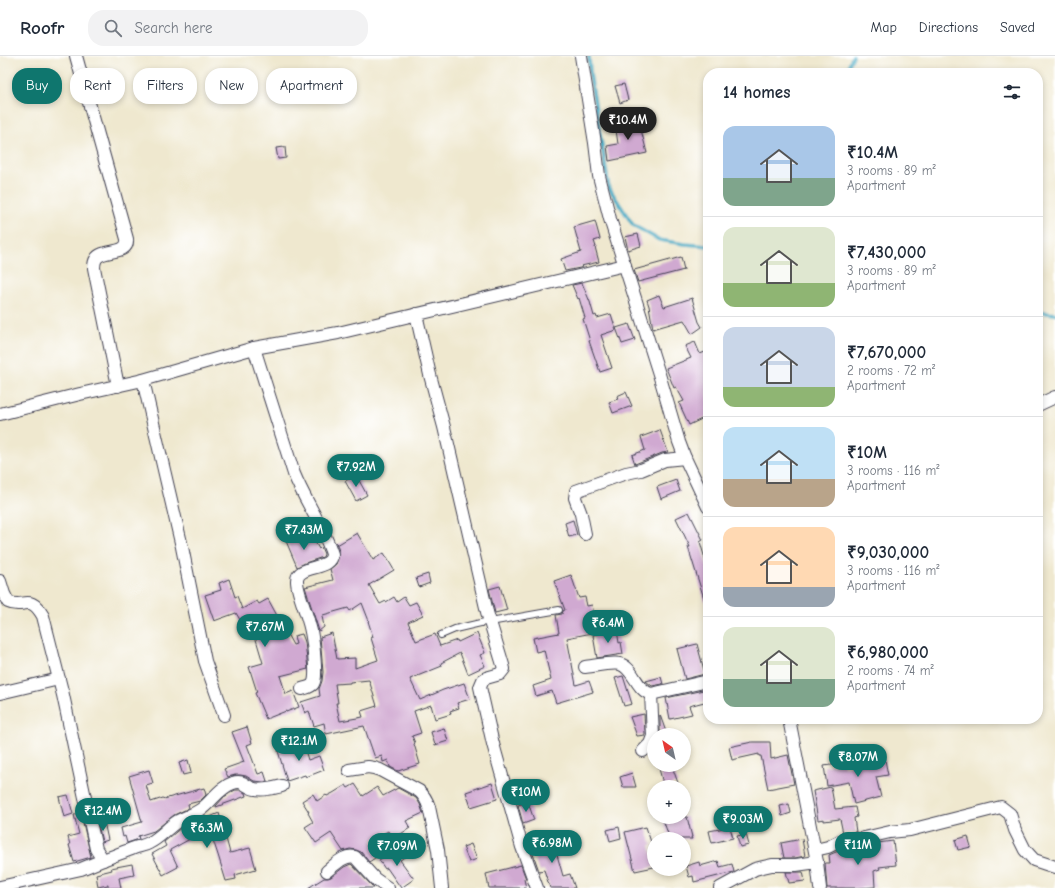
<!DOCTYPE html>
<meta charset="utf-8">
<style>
body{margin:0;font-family:"Comic Neue",sans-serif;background:#f2f2f3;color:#1f2937;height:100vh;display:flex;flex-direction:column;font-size:15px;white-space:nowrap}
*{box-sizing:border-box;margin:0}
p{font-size:13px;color:#747a83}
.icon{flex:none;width:22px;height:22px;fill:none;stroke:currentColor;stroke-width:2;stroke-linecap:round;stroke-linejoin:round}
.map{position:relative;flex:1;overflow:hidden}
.details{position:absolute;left:703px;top:12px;width:340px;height:656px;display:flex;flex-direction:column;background:#fff;border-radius:16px;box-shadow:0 2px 6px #0003}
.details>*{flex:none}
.guide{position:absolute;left:12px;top:12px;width:380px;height:36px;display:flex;gap:8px}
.needle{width:26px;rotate:326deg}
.fabs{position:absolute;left:647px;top:672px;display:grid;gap:8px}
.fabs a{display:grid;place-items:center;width:44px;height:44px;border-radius:50%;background:#fff;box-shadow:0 2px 6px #0003;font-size:20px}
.price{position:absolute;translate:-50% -34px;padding:0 9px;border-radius:14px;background:#0f766e;color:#fff;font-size:13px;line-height:26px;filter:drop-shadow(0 1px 2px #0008)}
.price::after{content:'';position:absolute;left:50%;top:24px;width:12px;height:9px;margin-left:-6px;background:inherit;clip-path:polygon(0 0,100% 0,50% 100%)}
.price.selected{background:#222;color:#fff}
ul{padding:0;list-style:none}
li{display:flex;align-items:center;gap:12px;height:100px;padding:0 20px}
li+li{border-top:1px solid #e0e1e3}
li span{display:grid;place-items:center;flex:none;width:112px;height:80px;border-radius:12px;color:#555}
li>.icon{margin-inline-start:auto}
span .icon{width:48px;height:48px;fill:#fffc;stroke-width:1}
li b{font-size:17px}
h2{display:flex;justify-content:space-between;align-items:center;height:48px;padding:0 20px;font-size:17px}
.tag{padding:0 14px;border-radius:16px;background:#fff;box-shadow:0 2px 6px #0003;font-size:14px;line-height:36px}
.tag.selected{background:#0f766e;color:#fff}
header{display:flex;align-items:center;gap:24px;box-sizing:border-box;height:56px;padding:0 20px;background:#fff;border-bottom:1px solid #e0e1e3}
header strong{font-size:19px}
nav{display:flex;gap:22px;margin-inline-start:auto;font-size:14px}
.search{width:280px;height:36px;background:#f2f2f3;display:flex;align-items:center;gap:10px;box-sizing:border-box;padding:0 14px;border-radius:16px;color:#747a83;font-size:15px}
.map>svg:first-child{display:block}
</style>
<header>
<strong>Roofr</strong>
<div class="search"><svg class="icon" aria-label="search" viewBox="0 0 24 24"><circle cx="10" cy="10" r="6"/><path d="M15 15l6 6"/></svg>Search here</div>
<nav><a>Map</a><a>Directions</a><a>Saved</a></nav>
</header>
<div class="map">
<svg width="1055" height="832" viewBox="0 0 1055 832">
<rect width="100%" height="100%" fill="#fff"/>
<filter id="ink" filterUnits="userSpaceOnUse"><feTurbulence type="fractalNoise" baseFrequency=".025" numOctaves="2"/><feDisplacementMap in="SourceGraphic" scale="8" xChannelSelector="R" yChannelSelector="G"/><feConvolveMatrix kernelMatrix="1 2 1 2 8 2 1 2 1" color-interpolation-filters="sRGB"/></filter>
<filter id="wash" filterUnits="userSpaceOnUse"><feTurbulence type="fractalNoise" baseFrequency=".012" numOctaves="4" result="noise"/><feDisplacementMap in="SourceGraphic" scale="16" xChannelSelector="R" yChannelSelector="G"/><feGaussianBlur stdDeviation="0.9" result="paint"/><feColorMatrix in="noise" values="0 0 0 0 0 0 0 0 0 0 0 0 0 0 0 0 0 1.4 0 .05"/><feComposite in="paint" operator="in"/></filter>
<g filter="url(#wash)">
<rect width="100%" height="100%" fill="#efe8cf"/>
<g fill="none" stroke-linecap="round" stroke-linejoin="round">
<g stroke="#42a8c2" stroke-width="3.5">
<path d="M589,0l1,18 19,114 24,37 26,15 26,4 23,2"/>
<path d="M845,17l8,-17"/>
<path d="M1038,256l17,2"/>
</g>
</g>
<g id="blocks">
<g fill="#d0a9d1" fill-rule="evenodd">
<path d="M624,28l4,16 -8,3 -5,-17z"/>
<path d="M638,62l9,35 -38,8 -2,-15 11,-2 -3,-21z"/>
<path d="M285,91l1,11 -8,1 -2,-11z"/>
<path d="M595,165l5,18 -6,2 2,6h-1l4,15 -18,4 1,1 -2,1 -15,3 -4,-12 20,-7 -7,-25z"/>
<path d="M638,178l3,12 -13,4 -3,-13z"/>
<path d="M681,201l3,13 -46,12 -4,-12z"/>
<path d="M582,227l8,19 4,14 2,-1 1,3 14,-4 5,16 -15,5 11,33 -12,4 -11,-31h1l-7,-22 2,-1 -6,-20 -1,1 -6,-14z"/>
<path d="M659,239l5,12 28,-9 7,24 3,5 -10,7 -8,-14 -31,9 -4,-23 -2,-6z"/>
<path d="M629,268l6,16 -13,4 -6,-16z"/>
<path d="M695,286l5,12 5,-2 3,8v56l-19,9 -10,-22 5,-2 -8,-14 -2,1 -8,-20 25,-10 -6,-12z"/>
<path d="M626,336l6,14 -19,7 -4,-11 9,-3 -1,-3z"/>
<path d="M660,374l8,22 -6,1 -27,11 -3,-9 13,-5 -4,-13z"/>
<path d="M356,419l11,20 -11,6 -11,-20z"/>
<path d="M676,424l4,11 -19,8 -4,-12z"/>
<path d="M689,456l14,28 -3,2 8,27v36h-2l-18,-58h2l-14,-29z"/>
<path d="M573,464l4,15 -8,2 -4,-14z"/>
<path d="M357,477l16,27 11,-7 10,17 -25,15 11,19 6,-3v1l8,-5 3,5 7,-5 5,8 7,-3 7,13 -15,7 8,19 19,-7 5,12 17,-6 1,2 19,-9 8,20 -5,2 5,11 -17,8 -8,-21 -19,10 1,3 -32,13 10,21 23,-10 21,-7 6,16 -13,4 2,5 -9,3 1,3 -16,5 -4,-14 -17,6 7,22 -9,3 3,7 -1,1 6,20 -22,7 -8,-4 -2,-7 -5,2 -1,-6 -7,2 -11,-32 -38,8 -2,-11 -10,3 -5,-15 -4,2 -4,-11 19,-6 -1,-7 3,-8 1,-9 -3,-35 12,-4 5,26 18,-1v10l23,-8 -7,-22 2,-1 -5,-16h1l-7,-18 -12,8 -2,-3 -25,7 -1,1 2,11 -5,4 -14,-44 28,-7 -3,-11 6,-5 3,-9v-4l-3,-9 1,3zM369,624l8,26 -16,5 2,6 -23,4 -4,-18h2l-3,-19 15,-1v-1z"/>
<path d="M300,480l2,5 8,-4 3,6 2,-1 4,7 2,-2 3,7 -1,3 -18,6 -8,4 -11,-26z"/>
<path d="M428,518l2,9 -11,4 -3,-9z"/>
<path d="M571,519l8,23 6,-1 2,9 5,-1 2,9 -6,1 4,18 -25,5 9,47 13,-4 4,11 -37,11 -4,-12 -16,5 -3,-10 18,-6 -7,-30 -8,2 -3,-14 26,-5 -3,-18 6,-1 1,-3 2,-1 -11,-29z"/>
<path d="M229,523l6,18 2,-1 5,13 15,-8 2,3 9,-5 25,46 3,-1 -2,-8 8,-2 3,8 3,27 -28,7 6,18 7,-3 6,16 -13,5v-1l-20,8 -11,-26 2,-1 -8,-25 14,-4 -8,-27 -4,2 -15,-25 -22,8 -9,-26 16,-5 -2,-7z"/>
<path d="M500,530l7,24 -12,3 -6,-24z"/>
<path d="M617,574l2,13 2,-1 2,12 -26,4 -4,-23z"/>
<path d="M697,588l8,30 -20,5 -8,-30z"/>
<path d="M623,620l9,28 -8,2 -9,-28z"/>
<path d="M661,621l2,7 -11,2 -6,-5z"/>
<path d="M708,633v12l-19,5 3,8 -22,5 -4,-21z"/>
<path d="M644,658l1,21 -8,1 -7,-19z"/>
<path d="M660,659l6,17h-6z"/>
<path d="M247,671l5,16 -5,2 11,29 6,-2 3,9 -3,1 -10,-1 -8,-5 -6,-1h-5l-7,2 -4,-8 20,-7 -12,-30z"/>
<path d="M444,672l4,13 -13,4 -4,-13z"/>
<path d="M302,684l6,20 11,-4 5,14 -18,7 -1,-2 -18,6 -9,-30 14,-5v-2z"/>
<path d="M752,686h18l1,17 17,-4 6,29 -26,5 -7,-33h-2v-2l-27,6 -3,-13z"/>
<path d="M188,704l3,13 -8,2 -4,-12z"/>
<path d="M885,704l3,15 -12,2 5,20 -27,7 -5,-22 -22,4 -3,-20 19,-3 1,4 18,-5z"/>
<path d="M658,709h12l2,4h1l5,14 -14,4z"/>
<path d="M149,714l4,13 -7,2 5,17 12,-4 1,1 40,-11 2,7 -6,6 -12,3 1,4 -15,7 -20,16 -16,5 1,3 -12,4 -2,-7 -2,1 -2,-9 21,-6 -13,-46z"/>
<path d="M632,717l4,14h-13l-3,-10z"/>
<path d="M492,727l5,16 -26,8 -5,-15z"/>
<path d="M355,728l8,12 14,-9 6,9 15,-8 18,10 4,6 3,9 -17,8 4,7 -17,11 -5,-8 -16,9 9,14 -12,8 -8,-10 -5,-2 -6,-1 -7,2 -12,-18 -15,10 -11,-16 8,-5 -5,-9 1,-1 -7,-11 11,-7 4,7 9,-6 1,1 6,-3 13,-8 2,3z"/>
<path d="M831,731l4,22 20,-2 2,10 -3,1 2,14 -13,1 -3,-14 -16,2v-2l-6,1 -5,-29z"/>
<path d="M235,734h5l5,3 1,3 -30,11v-1l8,-9z"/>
<path d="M68,739l5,19 -9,3 -5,-20z"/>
<path d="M528,746l6,18 -11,4 -5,-19z"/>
<path d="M789,748l2,9 -9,3 -2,-10z"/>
<path d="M219,757l11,40 20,-5 6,21 -21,6 1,4 -10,2 -8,-26 -8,-24 -11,4v-1l-29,16 8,17 -15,8 -11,-21 14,-8 -2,-4 18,-15 12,-5v2z"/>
<path d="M81,758l10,43 -17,5 -5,-17h1l-2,-8 11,-3 -5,-19z"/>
<path d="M662,761h25l5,20h-1l1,2h-22z"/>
<path d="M104,766l4,18 -6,2 -4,-18z"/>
<path d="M619,771l2,11 -11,3 -3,-11z"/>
<path d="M646,771l6,18h-2l4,18v4l-19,4 -10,-39z"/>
<path d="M730,771l3,11 -21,5 -3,-12z"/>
<path d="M746,778l3,11 -9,2 -3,-11z"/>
<path d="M563,780l2,9 -10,3 8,28 7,-2 5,14h-25l-6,-18 -5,1 -7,-20 5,-1 -2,-5z"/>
<path d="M968,780l3,11 -13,3 -3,-10z"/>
<path d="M802,783l3,17 -10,2h-11l-3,-15z"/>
<path d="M893,785l3,24 -17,2 1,2 -6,2 1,16 -17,1h-31l-2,-25h5l-1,-8 12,-5v-1l1,-1 16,-1v3l20,-4v-3z"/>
<path d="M471,788l6,15 -8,3 -6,-15z"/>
<path d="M400,790l6,10 -6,4 14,19 -13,9 -14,-20 -2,1 -6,-9z"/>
<path d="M718,805l2,6 12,-3 2,8 -40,10 -1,-6 -4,1 -3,-11 13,-4 1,4z"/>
<path d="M132,808l2,11 -15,3 2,10h-13v-3l-10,2 -2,-13 16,-4 -1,-2z"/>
<path d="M351,808l23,24h-66l16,-10h4l3,-1 13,-10z"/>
<path d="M521,809l5,14h-2l2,9h-37l-3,-14z"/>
<path d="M786,816h17l2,9 -16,2z"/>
</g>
</g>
</g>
<g filter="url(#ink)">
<use href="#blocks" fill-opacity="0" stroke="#414051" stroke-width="1"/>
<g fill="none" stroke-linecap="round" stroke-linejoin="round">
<g stroke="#414051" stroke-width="8">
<g id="lane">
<path d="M490,566l69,-12"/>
<path d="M441,579l14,-6 34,-8"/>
</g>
</g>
<g stroke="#414051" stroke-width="14">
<g id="street">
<path d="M76,0l51,183c2,17 -25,9 -31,20 -2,3 -2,6 -2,9l24,118"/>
<path d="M581,0l14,87 4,33 11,43 49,155 20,68 6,16 23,49"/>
<path d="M416,258l14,61 14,52 43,185 16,53 1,4 -4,5 -14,4 -3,2 -3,7 13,57 29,103 15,41"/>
<path d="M254,292l40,126c11,27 29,52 38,80 1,17 -36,10 -35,27 0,10 8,28 11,39 5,15 6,30 7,46 0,5 1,13 -2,18 -2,3 -8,4 -11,5"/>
<path d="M143,324l39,167 23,114 19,54"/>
<path d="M1038,349l17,-8"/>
<path d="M0,358l80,-20 63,-14 111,-32 84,-15 287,-68"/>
<path d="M585,478l-4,-20 -6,-16 1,-7 50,-18 15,-3 24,-10 20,-2"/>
<path d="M0,525l4,13 4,8c16,8 21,-10 35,14l20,79 33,154 7,11 -22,9 -81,18"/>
<path d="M585,611c9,-1 27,-5 35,-3 14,4 16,26 31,30l57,-13"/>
<path d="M0,637l59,-14"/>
<path d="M789,663l28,143 3,26"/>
<path d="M643,695l7,-7 3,-8 -2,-42"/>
<path d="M349,714l19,-3 6,1 6,2 39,21c6,5 8,10 10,16l9,43 4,38"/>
<path d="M815,794l13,-3 12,-6 20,-2 30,-7 20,-2 91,-23 9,7 5,16 10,20 9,10 21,7"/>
<path d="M103,804c10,-4 21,-8 31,-12 5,-2 10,-2 15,-5 11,-5 19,-16 29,-22 7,-4 15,-6 22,-11 12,-8 18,-22 33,-27 11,-4 13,5 22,6 9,2 19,-1 27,-3"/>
<path d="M327,815c8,-6 17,-17 28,-14l20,22 13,9"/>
<path d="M720,832l35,-19 8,-2 9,-2h24l21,-3"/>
</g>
</g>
<use href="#lane" stroke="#fff" stroke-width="6"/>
<use href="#street" stroke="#fff" stroke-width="12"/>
</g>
</g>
</svg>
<div class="fabs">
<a><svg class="needle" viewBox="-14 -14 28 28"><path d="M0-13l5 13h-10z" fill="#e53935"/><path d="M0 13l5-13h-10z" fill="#747a83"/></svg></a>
<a>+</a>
<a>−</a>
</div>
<b class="price selected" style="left:628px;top:85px">₹10.4M</b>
<b class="price" style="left:356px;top:432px">₹7.92M</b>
<b class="price" style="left:304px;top:495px">₹7.43M</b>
<b class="price" style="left:608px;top:588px">₹6.4M</b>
<b class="price" style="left:265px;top:592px">₹7.67M</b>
<b class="price" style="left:299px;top:706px">₹12.1M</b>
<b class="price" style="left:858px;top:722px">₹8.07M</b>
<b class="price" style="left:526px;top:757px">₹10M</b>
<b class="price" style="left:103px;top:776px">₹12.4M</b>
<b class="price" style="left:743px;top:784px">₹9.03M</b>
<b class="price" style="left:207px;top:793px">₹6.3M</b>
<b class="price" style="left:552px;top:808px">₹6.98M</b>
<b class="price" style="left:858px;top:810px">₹11M</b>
<b class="price" style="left:397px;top:811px">₹7.09M</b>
<div class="guide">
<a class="tag selected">Buy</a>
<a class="tag">Rent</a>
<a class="tag">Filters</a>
<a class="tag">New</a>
<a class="tag">Apartment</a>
</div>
<section class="details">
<h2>14 homes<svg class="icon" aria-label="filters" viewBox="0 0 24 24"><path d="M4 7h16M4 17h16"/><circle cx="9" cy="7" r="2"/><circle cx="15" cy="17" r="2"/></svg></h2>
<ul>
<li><span style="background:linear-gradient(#a9c7e8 65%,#7fa58c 0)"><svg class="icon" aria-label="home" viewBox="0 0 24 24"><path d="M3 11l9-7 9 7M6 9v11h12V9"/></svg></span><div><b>₹10.4M</b><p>3 rooms · 89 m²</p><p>Apartment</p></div></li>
<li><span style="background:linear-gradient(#dfe7d0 70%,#8fb573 0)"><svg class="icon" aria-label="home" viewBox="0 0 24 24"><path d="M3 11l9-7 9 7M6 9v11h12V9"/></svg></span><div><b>₹7,430,000</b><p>3 rooms · 89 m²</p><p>Apartment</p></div></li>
<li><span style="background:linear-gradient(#c9d6e8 75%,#8fb573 0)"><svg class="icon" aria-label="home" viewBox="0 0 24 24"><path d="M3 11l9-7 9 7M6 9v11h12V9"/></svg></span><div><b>₹7,670,000</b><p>2 rooms · 72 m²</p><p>Apartment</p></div></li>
<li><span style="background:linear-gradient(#bfe0f5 65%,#b9a48a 0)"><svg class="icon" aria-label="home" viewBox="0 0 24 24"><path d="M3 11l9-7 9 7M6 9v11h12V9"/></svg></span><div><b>₹10M</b><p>3 rooms · 116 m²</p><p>Apartment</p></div></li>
<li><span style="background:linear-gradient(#ffd9b3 75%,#9aa5b1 0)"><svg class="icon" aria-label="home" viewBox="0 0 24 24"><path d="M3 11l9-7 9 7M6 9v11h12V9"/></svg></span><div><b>₹9,030,000</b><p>3 rooms · 116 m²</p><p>Apartment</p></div></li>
<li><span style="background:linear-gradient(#dfe7d0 65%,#7fa58c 0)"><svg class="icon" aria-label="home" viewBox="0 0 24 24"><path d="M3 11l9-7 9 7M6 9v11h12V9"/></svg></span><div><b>₹6,980,000</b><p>2 rooms · 74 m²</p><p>Apartment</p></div></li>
</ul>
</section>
</div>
